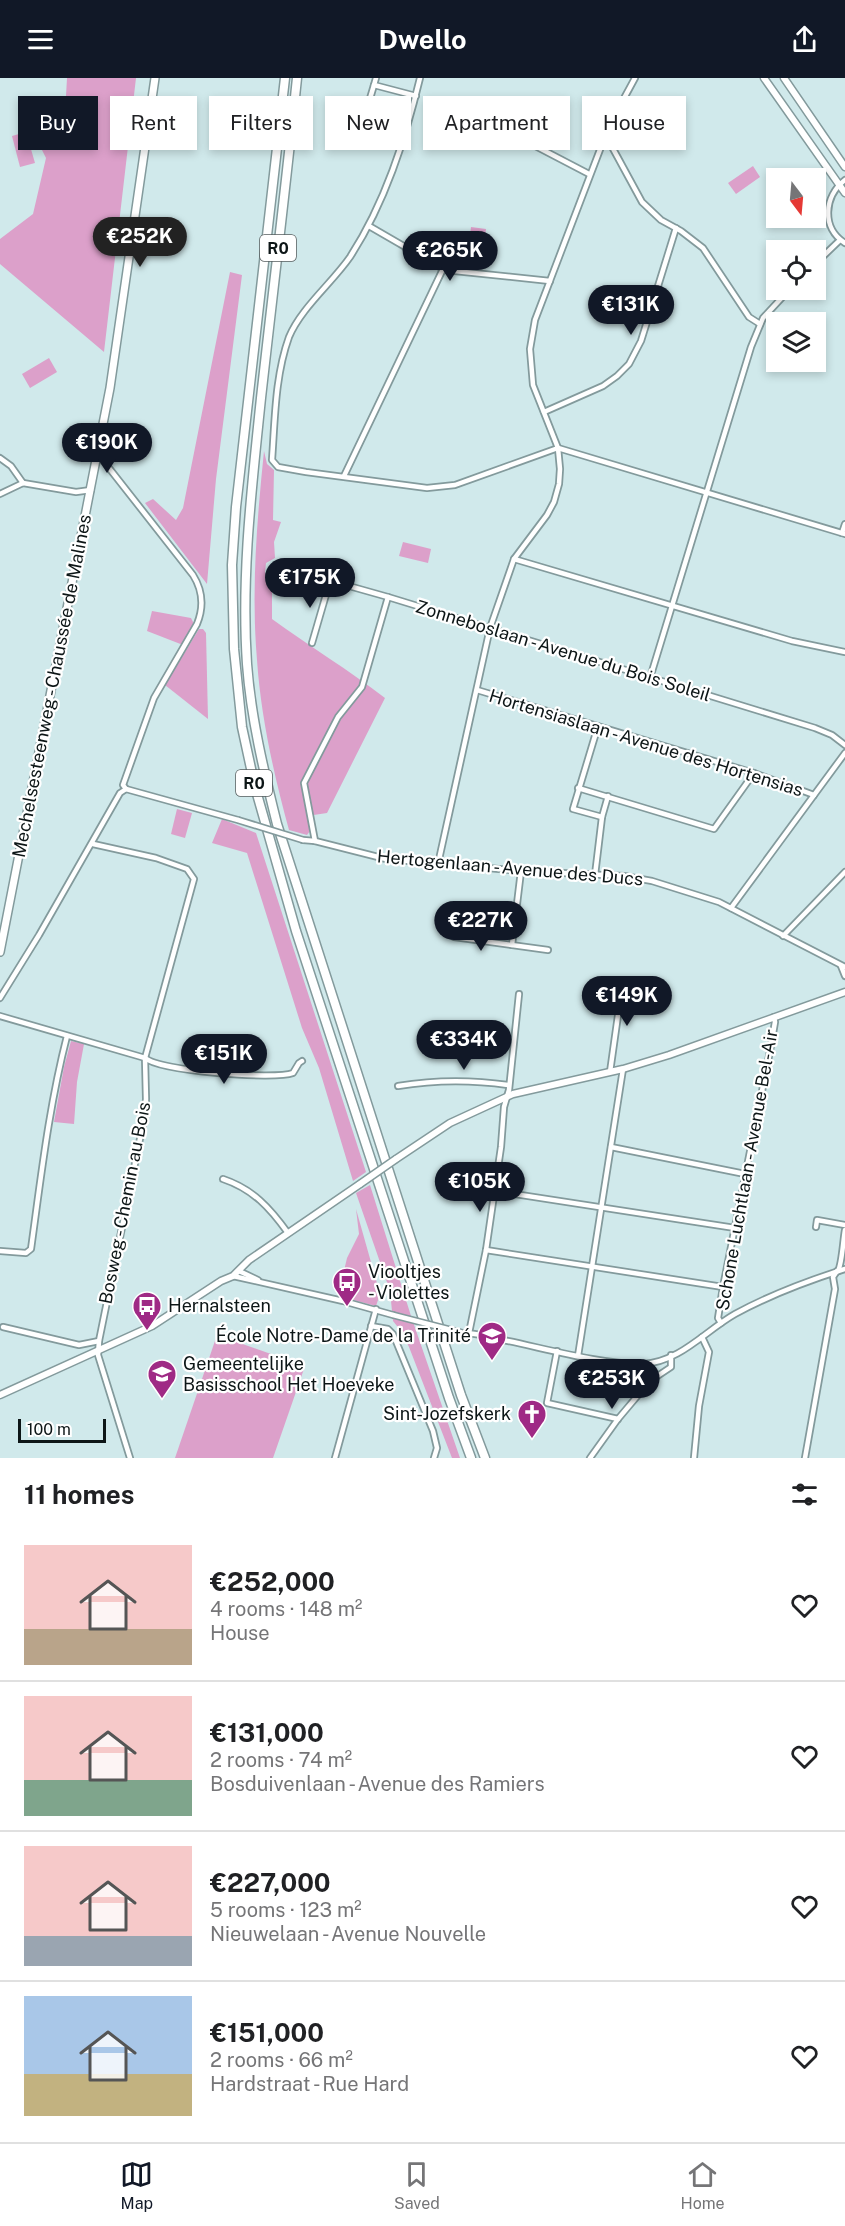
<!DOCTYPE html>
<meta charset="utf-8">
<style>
body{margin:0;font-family:"Public Sans",sans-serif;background:#f2f2f2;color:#202124;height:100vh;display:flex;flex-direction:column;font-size:22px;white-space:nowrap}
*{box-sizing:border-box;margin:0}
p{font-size:20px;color:#757577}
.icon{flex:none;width:33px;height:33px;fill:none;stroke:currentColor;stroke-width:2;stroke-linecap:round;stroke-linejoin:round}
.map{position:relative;height:1380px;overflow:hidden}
.panel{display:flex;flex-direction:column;background:#fff;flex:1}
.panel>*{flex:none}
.banner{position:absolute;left:18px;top:18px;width:810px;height:54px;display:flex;gap:12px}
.needle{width:39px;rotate:164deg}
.buttons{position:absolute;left:766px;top:90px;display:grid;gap:12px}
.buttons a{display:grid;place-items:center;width:60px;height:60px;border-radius:0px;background:#fff;box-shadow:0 3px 9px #0003;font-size:30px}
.scale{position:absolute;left:18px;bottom:15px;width:88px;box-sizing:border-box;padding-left:6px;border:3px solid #0d1617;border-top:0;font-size:16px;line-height:21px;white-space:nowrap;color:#0d1617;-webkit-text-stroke:4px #fff;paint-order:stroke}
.price{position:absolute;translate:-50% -51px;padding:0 14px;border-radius:21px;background:#111827;color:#fff;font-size:20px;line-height:39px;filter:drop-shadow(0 2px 3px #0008)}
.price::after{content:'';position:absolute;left:50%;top:36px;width:18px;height:14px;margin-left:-9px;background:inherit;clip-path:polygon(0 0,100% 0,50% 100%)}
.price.on{background:#222;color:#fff}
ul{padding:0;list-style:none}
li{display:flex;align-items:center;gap:18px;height:150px;padding:0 24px}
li+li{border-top:2px solid #e0e0e0}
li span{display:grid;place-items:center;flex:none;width:168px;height:120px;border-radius:0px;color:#555}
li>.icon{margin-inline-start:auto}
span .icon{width:72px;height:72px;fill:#fffc;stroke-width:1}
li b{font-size:26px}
h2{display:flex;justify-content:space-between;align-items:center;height:72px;padding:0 24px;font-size:26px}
.pill{padding:0 21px;border-radius:0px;background:#fff;box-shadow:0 3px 9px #0003;font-size:21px;line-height:54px}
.pill.on{background:#111827;color:#fff}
header{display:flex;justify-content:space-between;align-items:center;height:78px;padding:0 24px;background:#111827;color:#fff;font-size:27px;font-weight:700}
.tab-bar{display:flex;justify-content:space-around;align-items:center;height:84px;border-top:2px solid #e0e0e0;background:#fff;font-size:16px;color:#757577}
.tab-bar a{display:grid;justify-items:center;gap:3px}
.tab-bar .on{color:#111827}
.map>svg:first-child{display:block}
</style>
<header><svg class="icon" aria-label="menu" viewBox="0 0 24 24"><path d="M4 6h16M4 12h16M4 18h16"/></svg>Dwello<svg class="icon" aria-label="share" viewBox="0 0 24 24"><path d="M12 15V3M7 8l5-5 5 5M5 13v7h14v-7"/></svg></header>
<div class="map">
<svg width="845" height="1380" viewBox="0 0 845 1380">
<rect width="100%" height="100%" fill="#d0e9eb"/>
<g fill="#dca0ca">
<path d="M67,0h69l-32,274 -104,-88v-25l33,-25 13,-56 -15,-30 35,-32z"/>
<path d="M26,54l9,31 -15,4 -8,-31z"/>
<path d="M753,88l7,11 -24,17 -8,-11z"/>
<path d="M471,149l15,2 -5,32 -14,-2z"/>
<path d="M230,194l12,3 -26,204 -9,105 -62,-81 8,-4 23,21 7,-12z"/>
<path d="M49,280l8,14 -27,16 -8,-14z"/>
<path d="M264,373l3,13 7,6 -1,50 8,2 -7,20 1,16 -9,5 -1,9 7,17v30c37,27 77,51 113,79l-58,115 -20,3 3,15 -3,4 -18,-5c-15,-55 -28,-112 -32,-170 -6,-70 0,-140 7,-209z"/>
<path d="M403,464l28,7 -3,14 -29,-7z"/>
<path d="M152,533l39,7 3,6 -11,21 -36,-14z"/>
<path d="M199,551h4l3,4 2,86 -43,-34z"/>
<path d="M177,731l15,4 -7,25 -14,-4z"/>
<path d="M222,741l34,14 110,339 -13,9 -34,-113 -17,-40 -55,-175 -35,-10z"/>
<path d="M71,963l13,3 -7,38 -3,42 -20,-2 10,-55z"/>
<path d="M370,1107l41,131 49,142h-8l-43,-111 -8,-16 -8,-10 -3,-30 -34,-98z"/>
<path d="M356,1131l24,85 -4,12 -38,-10 9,-38 12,-24z"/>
<path d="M217,1257l88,31 -32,92h-98z"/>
</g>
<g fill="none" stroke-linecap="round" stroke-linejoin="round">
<g stroke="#839a9c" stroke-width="8">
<g id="minor">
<path d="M376,0l-2,7 42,11"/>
<path d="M420,0c-15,62 -35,125 -70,179 -18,26 -49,51 -61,80 -14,39 -14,82 -17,123l6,7 28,5 121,16 28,-3 103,-37"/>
<path d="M363,44l11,-37"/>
<path d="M605,56l37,68 19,18 20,11 22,17 46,69 11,7"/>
<path d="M520,60l69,36"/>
<path d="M845,102c-21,16 -24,48 0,63"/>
<path d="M369,148l76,44 105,11"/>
<path d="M816,185l24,-23"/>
<path d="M544,334l59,-26 14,-10 12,-12 12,-23 35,-113"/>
<path d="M558,370l287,86"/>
<path d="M98,376l95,121c10,16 11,32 4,49l-43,74 -31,87 3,4"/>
<path d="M0,380l11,8 12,17"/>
<path d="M344,398l99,-207"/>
<path d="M0,416l23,-11 53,9 15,-2"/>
<path d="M842,455l3,-9"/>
<path d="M514,481l278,82 53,11"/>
<path d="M278,488l110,31 427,131 17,7 13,10"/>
<path d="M312,565l18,-62"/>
<path d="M650,600l101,-331 12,-29 26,-28"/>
<path d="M477,612l277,83 60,22"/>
<path d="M598,648l-25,83 29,8"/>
<path d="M578,710l136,41 40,-56"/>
<path d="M303,762l12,1 71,18 135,12 103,5 28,5 67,21 126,65"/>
<path d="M315,763l-11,-58 34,-66 24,-30 26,-90"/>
<path d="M93,766l63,14 31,11 7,10 -49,179 1,41 -1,15 -46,227 -1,14 32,103"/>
<path d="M438,786l52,-236 24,-69 33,-44 7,-13 5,-18 1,-15 -2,-21 -25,-63 -3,-36 5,-29 74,-194 26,-48"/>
<path d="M595,797l7,-58 6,-21"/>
<path d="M731,830l114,-155"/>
<path d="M783,858l62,-64"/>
<path d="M454,859l94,13"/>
<path d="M512,867l9,-74"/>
<path d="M841,888l4,10"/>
<path d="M0,920l39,-63 81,-142 6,-4 112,31"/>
<path d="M0,938l145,42c15,13 129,22 148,15l6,-10 3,-2"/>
<path d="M610,994l10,-71 -5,-1"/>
<path d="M398,1008c36,-6 75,-6 110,-1"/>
<path d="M611,1069l134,27"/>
<path d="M223,1101c30,10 47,29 65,54"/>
<path d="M495,1113l240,37"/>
<path d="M816,1149l1,-7 28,5"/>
<path d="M486,1172l237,37"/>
<path d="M0,1173l26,2 5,-4c10,-72 18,-143 36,-213"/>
<path d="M239,1193l19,9"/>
<path d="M838,1193c4,-7 5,-30 7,-41"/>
<path d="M233,1198l110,25 50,14"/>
<path d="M721,1245l-3,-5 5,-31 47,-236 5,-29 -1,-5"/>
<path d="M371,1248l17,3 5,5 40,97 4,17 -3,10"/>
<path d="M3,1249l76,18 20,-4"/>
<path d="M463,1255c15,0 30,5 45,8 39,8 96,24 135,23 37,-2 62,-33 92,-50 35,-19 72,-33 110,-45"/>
<path d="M469,1255l17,-83 15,-103 3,-40 5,-17 10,-96"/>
<path d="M557,1273l-10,52 71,16"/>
<path d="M578,1278l45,-287"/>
<path d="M335,1380l41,-149"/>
<path d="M590,1380l28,-39 32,-38 21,-14v-12"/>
<path d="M694,1380l5,-52 10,-54 -7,-15"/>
<path d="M805,1380l30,-169 -2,-12 4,-6"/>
</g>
</g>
<g stroke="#839a9c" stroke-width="9">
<g id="tertiary">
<path d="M764,0l81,115"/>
<path d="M784,0l61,89"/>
<path d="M396,1081l54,-36 63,-29 110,-25 46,-14 176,-63"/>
<path d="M0,1317l152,-69 69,-45 12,-5 16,-16 111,-76"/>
</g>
</g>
<g stroke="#839a9c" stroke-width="10">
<path id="secondary" d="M0,874l110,-564 45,-310"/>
</g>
<g stroke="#839a9c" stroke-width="11">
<g id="motorway">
<path d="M285,0l-49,429 -4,58 2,84 8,78 13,60 41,144 153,467 22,60"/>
<path d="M297,0c-11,107 -24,213 -36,320 -9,88 -20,177 -14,266 4,54 17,108 30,160l184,571 24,63"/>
</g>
</g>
<use href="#minor" stroke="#fff" stroke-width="4.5"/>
<use href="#tertiary" stroke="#fff" stroke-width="6"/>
<use href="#secondary" stroke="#fff" stroke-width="7"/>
<use href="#motorway" stroke="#fff" stroke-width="8"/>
<g stroke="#839a9c" stroke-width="8" stroke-linecap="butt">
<g id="minor-bridge">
<path d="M238,742l65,20"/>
<path d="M393,1237l70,18"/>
</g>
</g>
<g stroke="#839a9c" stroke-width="9" stroke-linecap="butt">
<path id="tertiary-bridge" d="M360,1106l36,-25"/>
</g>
<use href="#minor-bridge" stroke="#fff" stroke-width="4.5"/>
<use href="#tertiary-bridge" stroke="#fff" stroke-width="6"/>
</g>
<defs>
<g id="bus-pin" transform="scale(1.5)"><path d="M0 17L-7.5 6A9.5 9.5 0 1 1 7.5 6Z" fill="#9f2a85" stroke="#fff"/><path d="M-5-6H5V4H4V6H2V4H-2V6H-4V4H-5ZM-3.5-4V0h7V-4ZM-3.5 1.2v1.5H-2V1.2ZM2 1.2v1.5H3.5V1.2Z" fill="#fff"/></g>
<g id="school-pin" transform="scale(1.5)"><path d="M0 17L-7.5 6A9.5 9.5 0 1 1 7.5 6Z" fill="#9f2a85" stroke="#fff"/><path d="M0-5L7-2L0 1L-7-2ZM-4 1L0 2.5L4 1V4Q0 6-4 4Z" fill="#fff"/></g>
<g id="church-pin" transform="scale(1.5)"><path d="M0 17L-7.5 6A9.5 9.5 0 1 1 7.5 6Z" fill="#9f2a85" stroke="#fff"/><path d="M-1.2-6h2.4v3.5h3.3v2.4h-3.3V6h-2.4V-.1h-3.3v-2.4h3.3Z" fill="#fff"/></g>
</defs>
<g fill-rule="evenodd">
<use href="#bus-pin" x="347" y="1204"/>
<use href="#bus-pin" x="147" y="1228"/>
<use href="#school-pin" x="492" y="1258"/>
<use href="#school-pin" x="162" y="1296"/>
<use href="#church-pin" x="532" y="1336"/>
</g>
<g text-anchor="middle" stroke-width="4.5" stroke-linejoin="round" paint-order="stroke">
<g fill="#fff" stroke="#565c5d" stroke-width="1.5">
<rect x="260" y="157" width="36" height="26" rx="4.5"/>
<rect x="236" y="692" width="36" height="26" rx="4.5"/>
</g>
<g font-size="16" font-weight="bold" fill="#0d1617">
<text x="278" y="176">R0</text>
<text x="254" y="711">R0</text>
</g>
<g font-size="18" fill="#0d1617" stroke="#fff">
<text transform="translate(563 573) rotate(17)" y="6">Zonneboslaan - Avenue du Bois Soleil</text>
<text transform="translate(52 608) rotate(-79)" y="6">Mechelsesteenweg - Chaussée de Malines</text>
<text transform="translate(646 665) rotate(17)" y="6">Hortensiaslaan - Avenue des Hortensias</text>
<text transform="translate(510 790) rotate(5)" y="6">Hertogenlaan - Avenue des Ducs</text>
<text transform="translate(747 1092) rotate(-80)" y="6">Schone Luchtlaan - Avenue Bel-Air</text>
<text transform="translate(125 1125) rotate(-79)" y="6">Bosweg - Chemin au Bois</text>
</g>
<g font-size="18" fill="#0d1617" stroke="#fff" text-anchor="start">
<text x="368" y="1200">Viooltjes<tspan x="368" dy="21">- Violettes</tspan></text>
<text x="168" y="1234">Hernalsteen</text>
<text x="471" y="1264" text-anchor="end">École Notre-Dame de la Trinité</text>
<text x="183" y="1292">Gemeentelijke<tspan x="183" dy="21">Basisschool Het Hoeveke</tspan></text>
<text x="511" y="1342" text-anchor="end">Sint-Jozefskerk</text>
</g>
</g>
</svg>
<div class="buttons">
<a><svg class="needle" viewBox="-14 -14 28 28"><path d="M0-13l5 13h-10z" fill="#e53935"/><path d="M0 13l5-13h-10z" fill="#757577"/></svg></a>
<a><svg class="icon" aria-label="locate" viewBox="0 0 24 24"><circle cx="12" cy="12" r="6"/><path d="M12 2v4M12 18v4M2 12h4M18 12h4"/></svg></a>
<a><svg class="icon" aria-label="layers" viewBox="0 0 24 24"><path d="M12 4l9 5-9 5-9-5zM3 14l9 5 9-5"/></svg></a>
</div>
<div class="scale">100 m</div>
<b class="price on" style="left:140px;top:190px">€252K</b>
<b class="price" style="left:450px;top:204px">€265K</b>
<b class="price" style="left:631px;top:258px">€131K</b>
<b class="price" style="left:107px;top:396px">€190K</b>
<b class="price" style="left:310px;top:531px">€175K</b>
<b class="price" style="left:481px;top:874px">€227K</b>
<b class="price" style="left:627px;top:949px">€149K</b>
<b class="price" style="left:464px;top:993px">€334K</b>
<b class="price" style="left:224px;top:1007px">€151K</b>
<b class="price" style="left:480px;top:1135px">€105K</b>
<b class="price" style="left:612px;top:1332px">€253K</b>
<div class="banner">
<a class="pill on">Buy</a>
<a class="pill">Rent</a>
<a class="pill">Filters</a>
<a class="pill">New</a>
<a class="pill">Apartment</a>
<a class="pill">House</a>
</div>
</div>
<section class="panel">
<h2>11 homes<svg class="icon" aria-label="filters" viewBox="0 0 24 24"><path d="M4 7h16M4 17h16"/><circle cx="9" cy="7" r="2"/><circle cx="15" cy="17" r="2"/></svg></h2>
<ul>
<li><span style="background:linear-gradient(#f6c9c9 70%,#b9a48a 0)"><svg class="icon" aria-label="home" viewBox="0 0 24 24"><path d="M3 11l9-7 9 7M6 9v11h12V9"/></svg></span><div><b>€252,000</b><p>4 rooms · 148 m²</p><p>House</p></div><svg class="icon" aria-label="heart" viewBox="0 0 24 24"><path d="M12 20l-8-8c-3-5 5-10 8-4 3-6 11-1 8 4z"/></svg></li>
<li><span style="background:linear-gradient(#f6c9c9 70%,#7fa58c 0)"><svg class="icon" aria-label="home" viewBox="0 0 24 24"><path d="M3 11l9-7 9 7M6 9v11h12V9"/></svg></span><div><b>€131,000</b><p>2 rooms · 74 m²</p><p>Bosduivenlaan - Avenue des Ramiers</p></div><svg class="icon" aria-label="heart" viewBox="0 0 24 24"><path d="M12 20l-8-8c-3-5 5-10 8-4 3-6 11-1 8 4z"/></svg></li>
<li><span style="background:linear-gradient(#f6c9c9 75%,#9aa5b1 0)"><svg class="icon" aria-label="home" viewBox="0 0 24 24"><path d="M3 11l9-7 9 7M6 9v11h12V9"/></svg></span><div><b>€227,000</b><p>5 rooms · 123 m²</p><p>Nieuwelaan - Avenue Nouvelle</p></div><svg class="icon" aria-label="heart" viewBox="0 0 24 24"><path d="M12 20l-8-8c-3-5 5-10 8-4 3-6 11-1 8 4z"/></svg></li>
<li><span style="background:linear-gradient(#a9c7e8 65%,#c2b280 0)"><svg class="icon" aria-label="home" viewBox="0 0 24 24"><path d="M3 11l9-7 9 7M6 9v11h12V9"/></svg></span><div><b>€151,000</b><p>2 rooms · 66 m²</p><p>Hardstraat - Rue Hard</p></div><svg class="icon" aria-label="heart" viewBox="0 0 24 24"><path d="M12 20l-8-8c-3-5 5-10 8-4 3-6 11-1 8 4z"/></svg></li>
</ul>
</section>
<nav class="tab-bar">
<a class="on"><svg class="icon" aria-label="map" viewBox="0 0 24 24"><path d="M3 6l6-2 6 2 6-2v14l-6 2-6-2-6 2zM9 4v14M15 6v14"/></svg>Map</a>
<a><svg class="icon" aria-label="saved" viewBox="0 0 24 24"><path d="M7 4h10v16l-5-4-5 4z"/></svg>Saved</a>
<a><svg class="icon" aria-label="home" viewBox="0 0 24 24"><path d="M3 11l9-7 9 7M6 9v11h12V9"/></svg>Home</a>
</nav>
